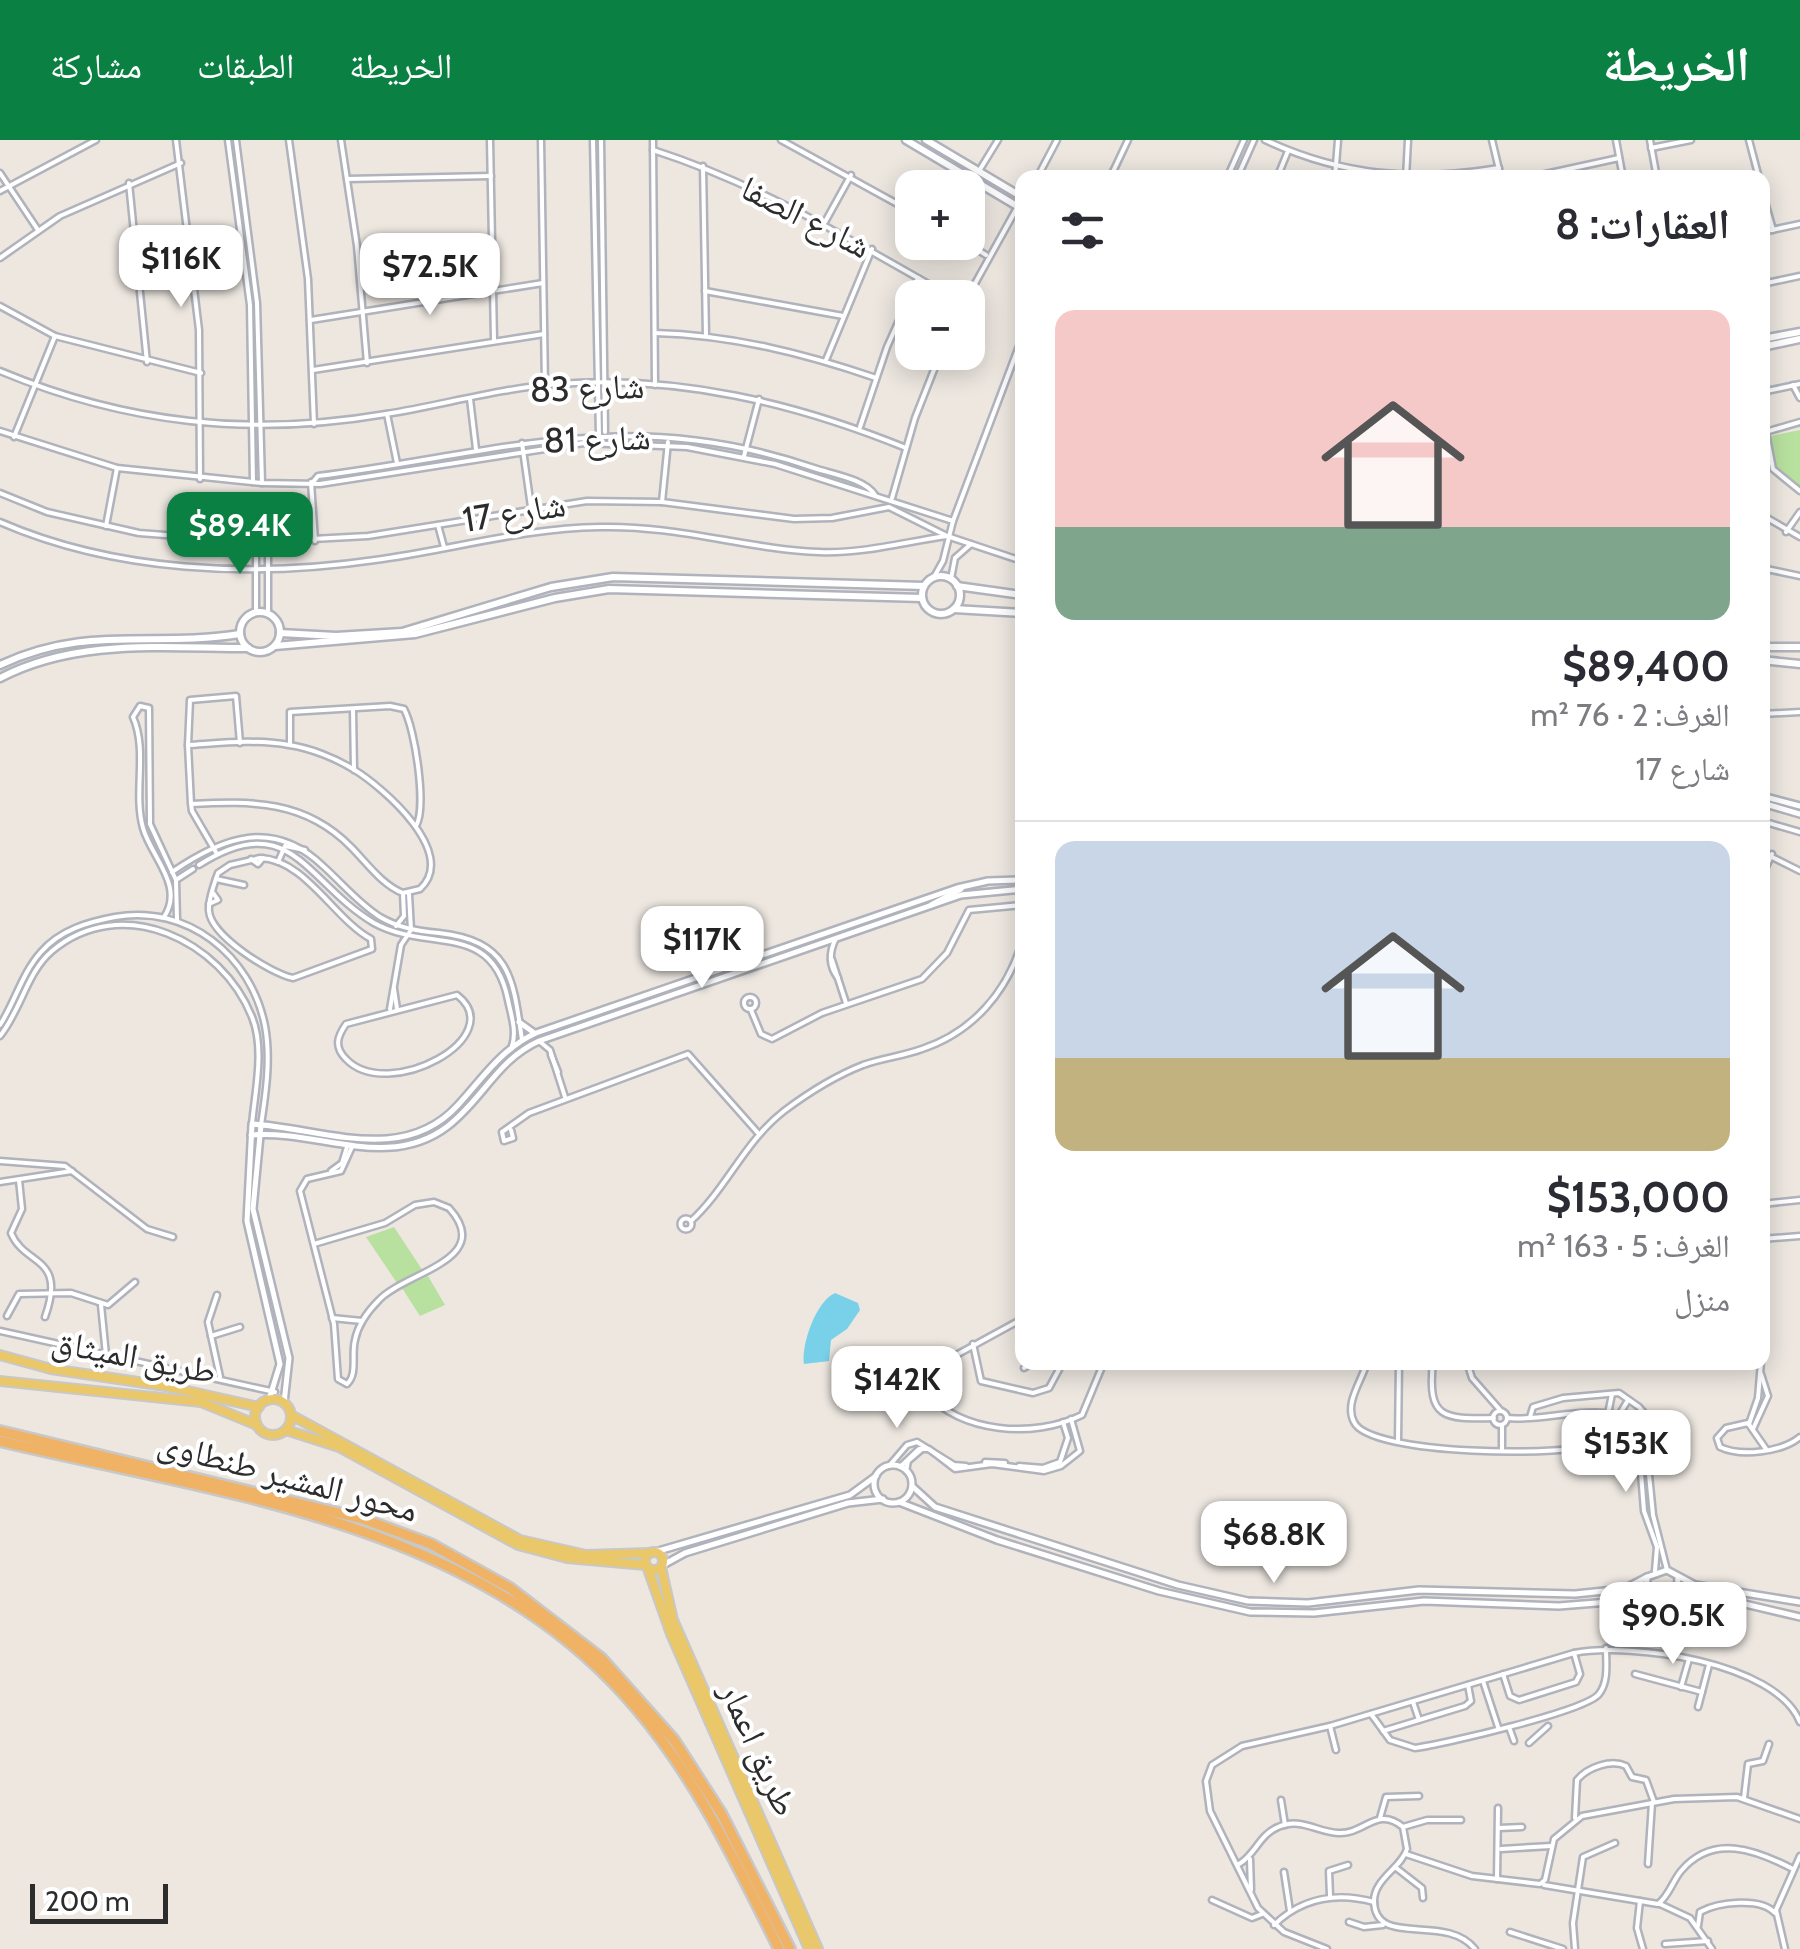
<!DOCTYPE html>
<html lang="ar">
<meta charset="utf-8">
<style>
body{margin:0;font-family:Cabin,"Noto Naskh Arabic",sans-serif;background:#f7f7f7;color:#2b2b33;direction:rtl;height:100vh;display:flex;flex-direction:column;font-size:38px;white-space:nowrap}
*{box-sizing:border-box;margin:0}
p{font-size:32px;color:#7c7c81}
.icon{flex:none;width:55px;height:55px;fill:none;stroke:currentColor;stroke-width:2;stroke-linecap:round;stroke-linejoin:round}
.map{position:relative;flex:1;overflow:hidden;direction:ltr}
.panel{position:absolute;left:1015px;top:30px;width:755px;height:1200px;display:flex;flex-direction:column;background:#fff;border-radius:20px;box-shadow:0 5px 25px #0003;direction:rtl}
.panel>*{flex:none}
.buttons{position:absolute;left:895px;top:30px;display:grid;gap:20px}
.buttons a{display:grid;place-items:center;width:90px;height:90px;border-radius:20px;background:#fff;box-shadow:0 5px 25px #0003;font-size:50px}
.scale{position:absolute;left:30px;bottom:25px;width:138px;box-sizing:border-box;padding-left:10px;border:5px solid #2c2c2c;border-top:0;font-size:28px;line-height:35px;white-space:nowrap;color:#2c2c2c;-webkit-text-stroke:8px #fff;paint-order:stroke}
.price{position:absolute;translate:-50% -85px;padding:0 22px;border-radius:20px;background:#fff;color:#222;font-size:32px;line-height:65px;filter:drop-shadow(0 2px 5px #0008)}
.price::after{content:'';position:absolute;left:50%;top:60px;width:30px;height:22px;margin-left:-15px;background:inherit;clip-path:polygon(0 0,100% 0,50% 100%)}
.price.active{background:#0b8043;color:#fff}
ul{padding:0;list-style:none}
li{display:grid;align-content:center;gap:20px;height:530px;padding:0 40px}
li+li{border-top:2px solid #e1e1e2}
li span{display:grid;place-items:center;height:310px;border-radius:20px;color:#555}
li>.icon{margin-inline-start:auto}
span .icon{width:180px;height:180px;fill:#fffc;stroke-width:1}
li b{font-size:42px}
h2{display:flex;justify-content:space-between;align-items:center;height:120px;padding:0 40px;font-size:42px}
header{display:flex;align-items:center;gap:60px;box-sizing:border-box;height:140px;padding:0 50px;background:#0b8043;color:#fff}
header strong{font-size:48px}
nav{display:flex;gap:55px;margin-inline-start:auto;font-size:35px}
.map>svg:first-child{display:block}
</style>
<header>
<strong>الخريطة</strong>
<nav><a>الخريطة</a><a>الطبقات</a><a>مشاركة</a></nav>
</header>
<div class="map">
<svg width="1800" height="1809" viewBox="0 0 1800 1809">
<rect width="100%" height="100%" fill="#ede7e0"/>
<g fill="#b8e19f">
<path d="M1800,290v62l-23,-15 -11,-40z"/>
<path d="M394,1087l29,44 -26,12 -31,-46z"/>
<path d="M428,1136l17,29 -25,11 -18,-28z"/>
</g>
<path fill="#79d0e9" d="M835,1153l23,10 2,7 -13,19 -16,11 -2,21 -25,3c-3,-19 12,-63 31,-71z"/>
<g fill="none" stroke-linecap="round" stroke-linejoin="round">
<g stroke="#b0b2bc" stroke-width="9">
<g id="minor">
<path d="M176,0l23,190 1,149"/>
<path d="M228,0l22,165 3,177"/>
<path d="M236,0l21,163 5,180"/>
<path d="M289,0l19,139 6,145"/>
<path d="M341,0l16,106 10,117"/>
<path d="M490,0l4,200"/>
<path d="M541,0l4,245"/>
<path d="M593,0l6,295"/>
<path d="M601,0l4,292"/>
<path d="M653,0l2,245"/>
<path d="M781,0l131,72"/>
<path d="M1265,0c77,36 150,42 234,28"/>
<path d="M1492,0l9,38"/>
<path d="M1616,0l7,38"/>
<path d="M1650,0l7,38"/>
<path d="M1749,0l10,38"/>
<path d="M1651,8l40,-8"/>
<path d="M653,10c109,35 201,92 300,148"/>
<path d="M703,26l3,170"/>
<path d="M979,31l19,-31"/>
<path d="M0,33l38,57"/>
<path d="M1037,38l20,-38"/>
<path d="M1110,38l18,-38"/>
<path d="M1227,38l17,-38"/>
<path d="M1237,38l17,-38"/>
<path d="M1277,38l11,-27"/>
<path d="M1335,38l3,-38"/>
<path d="M1406,38l2,-38"/>
<path d="M1527,38l92,-20"/>
<path d="M1749,38l9,-3"/>
<path d="M347,39l144,-3"/>
<path d="M129,43l18,179"/>
<path d="M0,51l96,-51"/>
<path d="M1762,51l11,39"/>
<path d="M825,82l26,-47"/>
<path d="M1762,92l38,-8"/>
<path d="M965,102l21,13"/>
<path d="M0,118l60,-42 121,-53"/>
<path d="M1762,144l38,-8"/>
<path d="M705,151l138,25"/>
<path d="M967,158l51,-92"/>
<path d="M0,166l55,30 146,37"/>
<path d="M311,180l232,-37"/>
<path d="M655,193c76,2 148,20 221,45"/>
<path d="M826,220l46,-111"/>
<path d="M313,230l231,-36"/>
<path d="M0,231c127,53 251,66 386,43 57,-9 114,-26 172,-30 121,-9 237,19 348,64"/>
<path d="M1793,245l7,13"/>
<path d="M1762,252l38,-8"/>
<path d="M470,259l6,50"/>
<path d="M387,274l10,49"/>
<path d="M860,287l27,-80 31,-69"/>
<path d="M0,291l117,37 145,15 58,1 264,-41 103,4 88,17 178,57 -10,40 -9,16"/>
<path d="M1766,292l7,37 27,22"/>
<path d="M1762,293l38,-11"/>
<path d="M14,297l41,-101"/>
<path d="M522,303l9,64"/>
<path d="M744,316l15,-57"/>
<path d="M311,342l4,59"/>
<path d="M313,342l5,-6c183,-23 310,-72 496,-8 18,6 51,11 61,27"/>
<path d="M0,353l47,19 92,21 117,9 112,-6 219,-35 75,1 132,17 38,-1 57,-11 58,29 75,25"/>
<path d="M892,358l23,-80 26,-66"/>
<path d="M662,362l6,-60"/>
<path d="M1762,375l38,22"/>
<path d="M953,381l69,-183"/>
<path d="M0,382c115,50 252,56 375,38 75,-10 148,-32 225,-33 77,-2 146,22 219,25 43,2 85,-10 128,-16"/>
<path d="M438,385l6,22"/>
<path d="M106,386l11,-58"/>
<path d="M1786,392l14,-20"/>
<path d="M1762,428l38,8"/>
<path d="M951,439l4,-21 16,-14"/>
<path d="M256,472v-70"/>
<path d="M268,473v-70"/>
<path d="M353,569l1,61"/>
<path d="M1762,574l38,-2"/>
<path d="M290,603v-31l100,-6 14,3c11,20 23,98 12,117"/>
<path d="M188,605l2,-45 46,-4 4,47"/>
<path d="M191,664c61,-3 114,-4 160,43 15,15 31,38 52,46l17,-4c39,-36 -37,-102 -67,-120 -18,-11 -43,-21 -64,-24 -33,-6 -68,-2 -101,0l3,59 1,7 25,43"/>
<path d="M1762,681l38,11"/>
<path d="M1762,712l38,19"/>
<path d="M260,718c45,1 74,61 111,81l1,10 -79,29c-23,-5 -82,-42 -84,-67 -1,-11 5,-27 9,-38l12,-8z"/>
<path d="M251,719l7,5 5,-6"/>
<path d="M278,722l7,-16 20,4"/>
<path d="M199,725c92,-59 107,18 175,58 54,30 118,-3 134,77 3,15 9,31 4,46"/>
<path d="M172,732c51,-35 101,-54 151,-6 19,17 35,37 57,51 19,11 37,14 59,16 71,8 74,44 83,107"/>
<path d="M1762,736l10,-22"/>
<path d="M216,739l28,6"/>
<path d="M176,740l17,-11"/>
<path d="M209,764l9,-4 -5,-7"/>
<path d="M164,777c21,-31 -13,-60 -21,-89 -10,-36 5,-77 -10,-111l7,-11 9,2 1,116 26,56 1,40"/>
<path d="M396,786l8,-10 -1,-23"/>
<path d="M836,798c-7,14 -8,27 2,40"/>
<path d="M832,820l14,43"/>
<path d="M394,849l3,20"/>
<path d="M457,855c54,42 -69,108 -111,64 -12,-12 -9,-22 0,-35z"/>
<circle cx="750" cy="863" r="6"/>
<path d="M390,869l11,-64 10,-15 -2,-36"/>
<path d="M751,870l10,24 11,5 50,-26 100,-34 25,-26 22,-43 53,-5"/>
<path d="M0,885c15,-23 22,-52 41,-73 19,-22 47,-30 74,-35 72,-13 136,38 150,109 6,32 1,66 -4,99"/>
<path d="M0,896c21,-26 27,-64 52,-85 70,-59 170,-10 200,66 13,32 3,74 0,107"/>
<path d="M539,901l11,9 15,47"/>
<path d="M551,915l7,17"/>
<path d="M511,990l2,8 -9,3 -2,-9 27,-19 159,-59 70,79"/>
<path d="M0,1021l65,5 82,63 26,8"/>
<path d="M331,1031l11,-8 5,-16"/>
<path d="M19,1040l3,29 -11,24c14,34 56,22 34,84"/>
<path d="M0,1042l72,-11"/>
<path d="M1762,1064l38,-4"/>
<circle cx="686" cy="1084" r="5.5"/>
<path d="M691,1081c36,-33 53,-79 93,-110 24,-18 51,-35 79,-46 20,-7 40,-9 59,-16 51,-17 85,-57 100,-107"/>
<path d="M1762,1099l38,-3"/>
<path d="M314,1104l71,-21 30,-18 19,-3 15,6c47,52 -44,64 -70,92 -11,11 -21,25 -24,40 -4,15 3,34 -8,44l-9,-5 -4,-55 -34,-133 7,-12 34,-8 11,-24"/>
<path d="M217,1155l-9,27 12,55"/>
<path d="M1762,1163v1"/>
<path d="M101,1165l5,50"/>
<path d="M7,1176l12,-22 52,-1 37,12 27,-23"/>
<path d="M332,1178l30,3"/>
<path d="M1022,1179l-95,52 -2,21c37,41 108,47 157,23l22,-53"/>
<path d="M0,1191l275,61"/>
<path d="M211,1196l29,-9"/>
<path d="M973,1204l8,37 52,12 16,-5 14,-26"/>
<path d="M1367,1222c-5,19 -23,41 -13,60 16,34 215,35 250,21"/>
<path d="M1433,1222c-6,57 10,57 61,56"/>
<path d="M1467,1222l5,16 29,33"/>
<path d="M1024,1228l9,-6"/>
<circle cx="1500" cy="1278" r="7"/>
<path d="M1608,1274l4,-20"/>
<path d="M1530,1277l3,-10 30,-9 56,-5 20,14 17,20"/>
<path d="M1618,1277l20,19 6,75 13,36 -2,24"/>
<path d="M1618,1277l10,-17"/>
<path d="M1507,1278c40,5 112,-24 138,16l8,81 14,55"/>
<path d="M1749,1284l9,-26 3,-36"/>
<path d="M1502,1285v25"/>
<path d="M1753,1289l15,-33 -7,-22"/>
<path d="M1398,1301l1,-79"/>
<path d="M1766,1309l-18,-26 -22,5 -9,10 3,9c21,10 62,5 80,-10"/>
<path d="M985,1322l20,1"/>
<path d="M889,1326l18,-21 10,-3 37,23 12,1"/>
<path d="M1019,1326l24,2 17,-6 8,-24 -5,-16"/>
<path d="M900,1327l19,-18h10l26,20 37,-5 52,7 17,-5 19,-15 -9,-32"/>
<path d="M906,1331l2,-10 14,-12"/>
<path d="M1503,1534l7,22 9,4 57,-18 4,-8 -6,-21"/>
<path d="M1635,1534l67,18"/>
<path d="M1483,1541l15,46"/>
<path d="M1681,1547l8,-28"/>
<path d="M1413,1562l6,18"/>
<path d="M1698,1567l11,-42"/>
<path d="M1371,1574l19,26 25,8c29,-4 171,-37 184,-54 10,-13 7,-31 7,-46"/>
<path d="M1330,1586l6,24"/>
<path d="M1509,1587l5,14"/>
<path d="M1383,1591l82,-25 6,-5 -3,-16"/>
<path d="M1529,1603l19,-17"/>
<path d="M1744,1658l4,-34 15,-3 6,-17"/>
<path d="M1281,1660l4,25"/>
<path d="M1380,1678l6,-21 33,-1"/>
<path d="M1575,1678l2,-38c11,-13 34,-21 49,-14l6,11 14,3 8,22"/>
<path d="M1403,1687l24,-7h34"/>
<path d="M1499,1688l23,-1"/>
<path d="M1501,1709l50,-3"/>
<path d="M1406,1714l66,22 68,8 5,-4 9,-41 28,-23 92,-17 63,-2 63,22"/>
<path d="M1250,1719l1,31"/>
<path d="M1239,1724c16,-9 20,-29 39,-37 22,-10 39,5 60,6 26,2 39,-28 65,-6l4,22c-6,19 -33,30 -33,52 1,48 71,11 101,48"/>
<path d="M1648,1724l4,-61"/>
<path d="M1395,1727l27,21 1,10"/>
<path d="M1284,1732l6,39"/>
<path d="M1497,1739l1,-71"/>
<path d="M1544,1745l114,19c11,-8 14,-22 23,-33 32,-38 75,-21 112,-2"/>
<path d="M1330,1756l-1,-25 19,-6"/>
<path d="M1212,1760l40,18 10,-4"/>
<path d="M1640,1761l-3,27 6,21"/>
<path d="M1660,1764l30,14 22,31"/>
<path d="M1349,1782l15,5 19,-2"/>
<path d="M1274,1785c28,-27 63,-33 100,-23"/>
<path d="M1698,1786l2,-14c18,-10 61,-15 75,1"/>
<path d="M1510,1792l53,17"/>
<path d="M1665,1804l43,-3"/>
<path d="M1327,1809l-43,-17 -26,-24 -48,-97 -4,-30 6,-16 30,-19 88,-20 244,-73c57,-11 202,9 226,69"/>
<path d="M1575,1809l-2,-26 10,-66 32,-14"/>
<path d="M1785,1809l-9,-39 24,-54"/>
</g>
</g>
<g stroke="#b0b2bc" stroke-width="10">
<g id="tertiary">
<path d="M1762,656l38,10"/>
<path d="M1762,663l38,11"/>
<path d="M931,765l30,-16"/>
<path d="M519,882l14,10"/>
<path d="M261,985l-8,84 36,149 -5,45"/>
<path d="M251,995c67,-6 137,37 197,-9 35,-27 49,-66 91,-85l422,-146 61,-6"/>
<path d="M269,1260l11,-36 -33,-143 5,-97c68,4 151,42 206,-19 25,-27 43,-56 78,-72l421,-145 31,-7 34,-1"/>
<circle cx="893" cy="1344" r="19"/>
<path d="M912,1346l23,21 243,78 70,16 60,2 111,-13 156,4 49,-5 23,-12"/>
<path d="M899,1362l98,38 162,51 91,21 64,1 110,-12 135,5 87,-7"/>
<path d="M655,1412l195,-57 26,-19"/>
<path d="M663,1425l22,-12 163,-50 35,-4"/>
<path d="M1678,1438l-2,20 -17,7 -13,-6 1,-22 20,-7 28,15 105,17"/>
<path d="M1676,1458l52,2 72,17"/>
</g>
</g>
<g stroke="#b0b2bc" stroke-width="11">
<g id="secondary">
<path d="M906,0l116,69"/>
<path d="M926,0l96,57"/>
<path d="M1762,199l38,-7"/>
<path d="M1762,207l38,-8"/>
<circle cx="941" cy="455" r="19"/>
<path d="M957,446l65,9"/>
<path d="M954,469l68,4"/>
<circle cx="260" cy="492" r="20"/>
<path d="M280,493l56,3 66,-4 149,-45 62,-10 311,9"/>
<path d="M275,506l140,-12 140,-36 54,-9 313,9"/>
<path d="M1762,507h37"/>
<path d="M1762,520l38,4"/>
<path d="M0,525c87,-41 153,-17 240,-31"/>
<path d="M0,538c77,-40 164,-30 248,-30"/>
</g>
</g>
<g stroke="#c8c8c8" stroke-width="12">
<g id="primary">
<path d="M0,1215l51,14 114,17 94,21"/>
<path d="M0,1241l201,21 56,23"/>
<circle cx="273" cy="1277" r="18"/>
<path d="M291,1275l229,125 66,15 64,-2"/>
<path d="M286,1290l53,17 179,98 49,13 78,7"/>
<circle cx="654" cy="1421" r="9"/>
<path d="M661,1427l12,53 145,329"/>
<path d="M648,1429l23,65 138,315"/>
</g>
</g>
<g stroke="#c8c8c8" stroke-width="14">
<g id="trunk">
<path d="M0,1291l363,88 68,25 79,44 91,70 73,82 47,73 69,136"/>
<path d="M0,1301c223,53 480,81 637,268 61,72 100,156 142,240"/>
</g>
</g>
<use href="#minor" stroke="#fff" stroke-width="4"/>
<use href="#tertiary" stroke="#fff" stroke-width="5"/>
<use href="#secondary" stroke="#fff" stroke-width="6"/>
<use href="#primary" stroke="#eac768" stroke-width="8"/>
<use href="#trunk" stroke="#f0b265" stroke-width="9"/>
</g>
<g text-anchor="middle" stroke-width="8" stroke-linejoin="round" paint-order="stroke">
<g font-size="35" fill="#2c2c2c" stroke="#fff">
<text transform="translate(806 77) rotate(27)" y="12">شارع الصفا</text>
<text transform="translate(587 248) rotate(-2)" y="12">شارع 83</text>
<text transform="translate(597 299) rotate(-2)" y="12">شارع 81</text>
<text transform="translate(514 372) rotate(-9)" y="12">شارع 17</text>
<text transform="translate(134 1216) rotate(11)" y="12">طريق الميثاق</text>
<text transform="translate(288 1336) rotate(15)" y="12">محور المشير طنطاوى</text>
<text transform="translate(759 1609) rotate(66)" y="12">طريق اعمار</text>
</g>
</g>
</svg>
<div class="buttons">
<a>+</a>
<a>−</a>
</div>
<div class="scale">200 m</div>
<b class="price" style="left:181px;top:170px">$116K</b>
<b class="price" style="left:430px;top:178px">$72.5K</b>
<b class="price active" style="left:240px;top:437px">$89.4K</b>
<b class="price" style="left:702px;top:851px">$117K</b>
<b class="price" style="left:897px;top:1291px">$142K</b>
<b class="price" style="left:1626px;top:1355px">$153K</b>
<b class="price" style="left:1274px;top:1446px">$68.8K</b>
<b class="price" style="left:1673px;top:1527px">$90.5K</b>
<section class="panel">
<h2>العقارات: 8<svg class="icon" aria-label="filters" viewBox="0 0 24 24"><path d="M4 7h16M4 17h16"/><circle cx="9" cy="7" r="2"/><circle cx="15" cy="17" r="2"/></svg></h2>
<ul>
<li><span style="background:linear-gradient(#f6c9c9 70%,#7fa58c 0)"><svg class="icon" aria-label="home" viewBox="0 0 24 24"><path d="M3 11l9-7 9 7M6 9v11h12V9"/></svg></span><div><b>$89,400</b><p>الغرف: 2 · 76 m²</p><p>شارع 17</p></div></li>
<li><span style="background:linear-gradient(#c9d6e8 70%,#c2b280 0)"><svg class="icon" aria-label="home" viewBox="0 0 24 24"><path d="M3 11l9-7 9 7M6 9v11h12V9"/></svg></span><div><b>$153,000</b><p>الغرف: 5 · 163 m²</p><p>منزل</p></div></li>
</ul>
</section>
</div>
